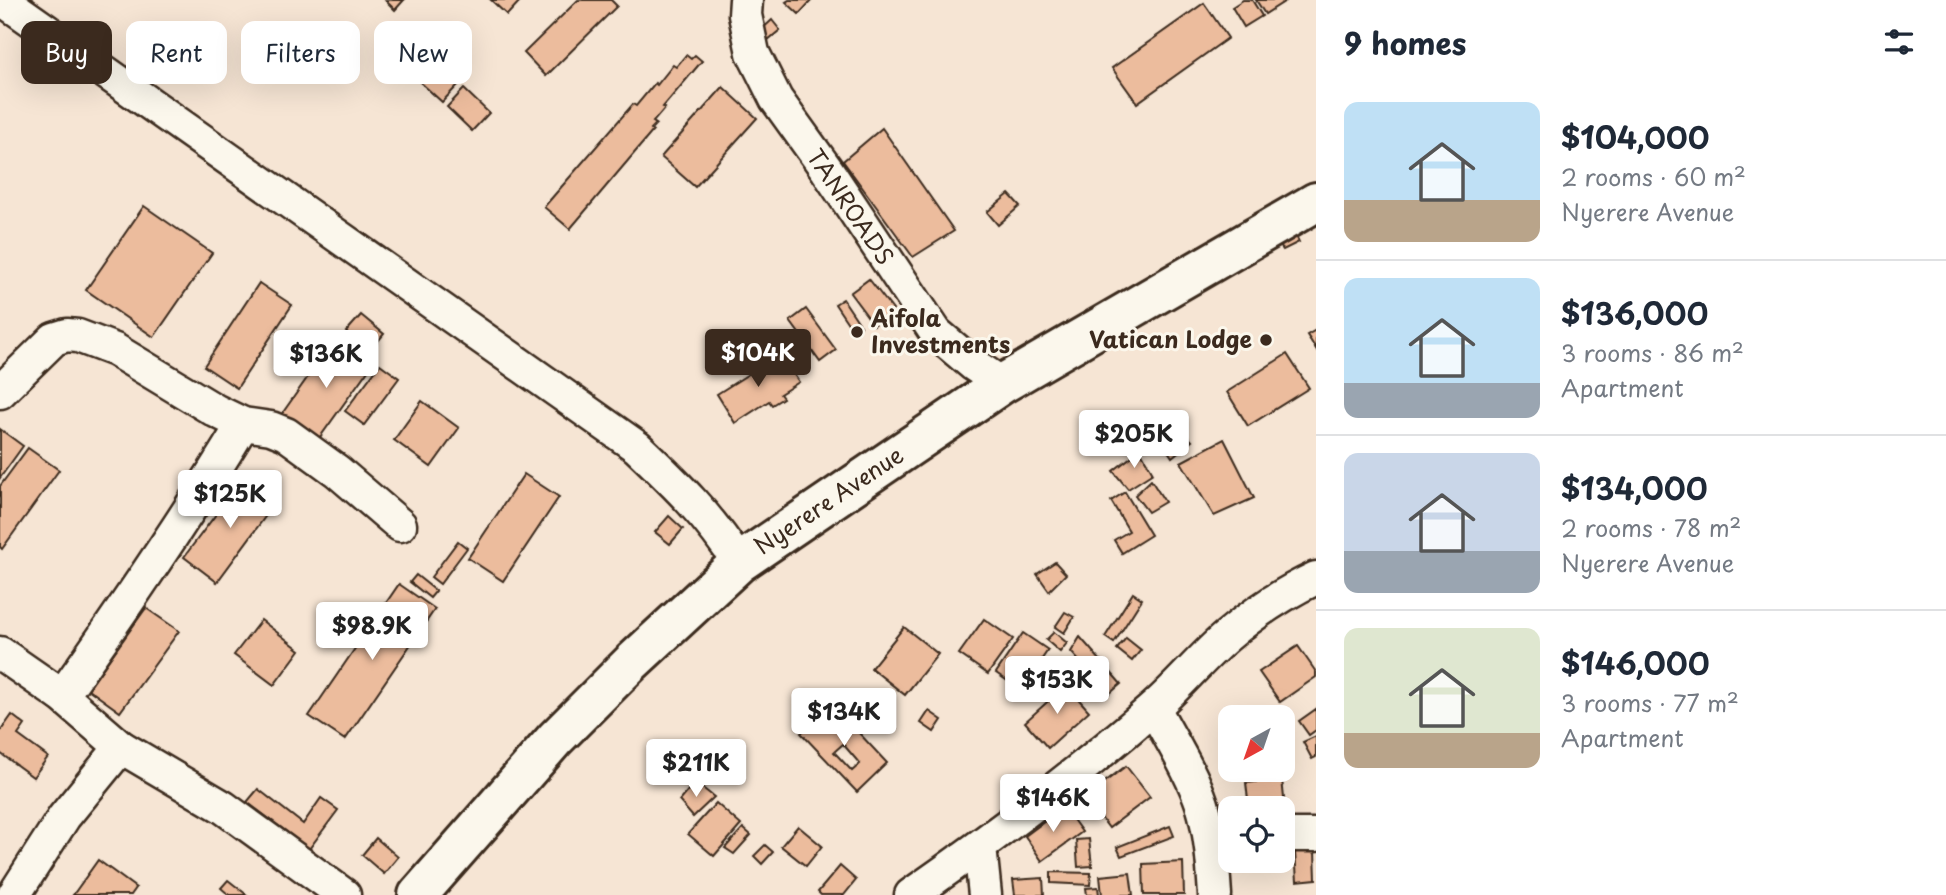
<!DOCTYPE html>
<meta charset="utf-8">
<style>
body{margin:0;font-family:"Playpen Sans",sans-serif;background:#f6f6f7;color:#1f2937;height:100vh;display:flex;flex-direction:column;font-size:26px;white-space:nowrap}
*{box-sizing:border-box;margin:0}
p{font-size:23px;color:#747a83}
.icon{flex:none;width:38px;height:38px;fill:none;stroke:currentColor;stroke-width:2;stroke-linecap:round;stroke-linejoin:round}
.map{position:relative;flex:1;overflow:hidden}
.sheet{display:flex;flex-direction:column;background:#fff;width:630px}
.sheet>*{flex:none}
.guide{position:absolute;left:21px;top:21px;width:665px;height:63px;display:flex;gap:14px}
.needle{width:46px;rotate:220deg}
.controls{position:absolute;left:1218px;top:705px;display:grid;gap:14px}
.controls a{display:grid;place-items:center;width:77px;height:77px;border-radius:14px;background:#fff;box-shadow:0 7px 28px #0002;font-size:35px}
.price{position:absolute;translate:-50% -60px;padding:0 16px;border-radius:7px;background:#fff;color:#222;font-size:23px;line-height:46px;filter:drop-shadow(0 2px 4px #0008)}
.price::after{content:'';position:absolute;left:50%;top:42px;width:21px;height:16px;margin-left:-10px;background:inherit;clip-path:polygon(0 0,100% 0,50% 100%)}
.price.active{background:#3b2a1e;color:#fff}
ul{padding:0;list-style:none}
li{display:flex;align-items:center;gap:21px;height:175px;padding:0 28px}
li+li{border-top:2px solid #e0e1e3}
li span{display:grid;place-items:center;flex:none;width:196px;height:140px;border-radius:14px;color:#555}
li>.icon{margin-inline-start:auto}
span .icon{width:84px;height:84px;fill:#fffc;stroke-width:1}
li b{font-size:30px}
h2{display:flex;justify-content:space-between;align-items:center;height:84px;padding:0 28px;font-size:30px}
.pill{padding:0 24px;border-radius:14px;background:#fff;box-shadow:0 7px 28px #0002;font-size:24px;line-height:63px}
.pill.active{background:#3b2a1e;color:#fff}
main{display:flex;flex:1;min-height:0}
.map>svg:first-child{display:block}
</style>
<main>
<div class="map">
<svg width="1316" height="895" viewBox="0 0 1316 895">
<rect width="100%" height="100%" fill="#f6e5d4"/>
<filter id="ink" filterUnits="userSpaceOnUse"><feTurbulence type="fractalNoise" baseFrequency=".0143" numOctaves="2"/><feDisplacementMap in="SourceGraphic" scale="14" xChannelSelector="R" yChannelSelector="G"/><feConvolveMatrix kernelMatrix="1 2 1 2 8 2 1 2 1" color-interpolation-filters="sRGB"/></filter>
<g filter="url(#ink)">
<g fill="#ecbc9d" stroke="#3b2a1e" stroke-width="2" fill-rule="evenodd">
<path d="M385,0h19l-9,10z"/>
<path d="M491,0h30l-14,15z"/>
<path d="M578,0h33l6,6 -71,70 -22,-23z"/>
<path d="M789,0h23l-13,14 -13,-12z"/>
<path d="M1243,0h9l10,16 -18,11 -12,-20z"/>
<path d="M1256,0h31l-22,14z"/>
<path d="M1204,3l24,35 -91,65 -25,-35z"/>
<path d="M772,20l8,10 -12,10 -8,-9z"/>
<path d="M426,54l33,30 -17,18 -33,-30z"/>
<path d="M686,55l5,4 4,-4 7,6 -39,46 2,1 -12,14 3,2 -5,5 2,2 -83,98 -26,-22 89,-103 3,2 19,-23 2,2 16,-20 3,2z"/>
<path d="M723,87l34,31 -62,69 -34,-30z"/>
<path d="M464,89l25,24 -17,18 -25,-24z"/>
<path d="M882,128l72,103 -41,26 -70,-96z"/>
<path d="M1009,194l11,12 -22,19 -11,-13z"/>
<path d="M144,206l68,47 -58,84 -68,-47z"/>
<path d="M1295,234l4,8 -16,8 -5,-7z"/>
<path d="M869,279l24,31 -19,15 -24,-32z"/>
<path d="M259,283l33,22 -55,83 -33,-22z"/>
<path d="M843,299l18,27 -8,5 -18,-27z"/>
<path d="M806,309l30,41 -16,12 -30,-41z"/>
<path d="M361,315l23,19 -15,18 -23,-20z"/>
<path d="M1316,330v19l-9,-14z"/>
<path d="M336,337l37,26 -58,81 -36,-26z"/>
<path d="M780,354l19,28 -19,12 3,4 -11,7 -3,-4 -34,22 -18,-29z"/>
<path d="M1287,354l22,34 -61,38 -21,-34z"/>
<path d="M380,364l19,14 -35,47 -19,-14z"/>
<path d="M422,401l37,27 -28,39 -37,-27z"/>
<path d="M0,429l23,17 -23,32z"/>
<path d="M1182,430l10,11 -20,16 -6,-9z"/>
<path d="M1224,439l30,59 -40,18 -33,-54z"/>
<path d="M28,448l31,22 -57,79 -2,-2v-61z"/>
<path d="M1140,450l13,23 -25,16 -15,-18z"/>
<path d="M524,474l35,23 -56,84 -35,-23z"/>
<path d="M243,478l33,24 -59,80 -33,-25z"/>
<path d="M1151,480l14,22 -17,10 -13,-17z"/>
<path d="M1125,492l26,43 -29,18 -8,-13 15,-9 -18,-30z"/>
<path d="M669,516l14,13 -13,15 -15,-12z"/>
<path d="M458,541l9,7 -27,36 -9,-7z"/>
<path d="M1055,562l11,12 -17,17 -12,-17z"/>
<path d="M416,575l20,16 -6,7 -20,-16z"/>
<path d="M399,584l36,25 -90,131 -36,-24z"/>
<path d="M1133,593l9,6 -28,44 -9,-6z"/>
<path d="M146,608l33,23 -59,81 -32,-23z"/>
<path d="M1065,612l9,5 -10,16 -9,-6z"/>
<path d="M984,619l29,20 -25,35 -29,-20z"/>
<path d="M261,620l39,30 -26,35 -40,-30z"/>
<path d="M904,627l34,27 -33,41 -34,-27z"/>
<path d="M1054,632l13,11 -7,9 -14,-12z"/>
<path d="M1023,633l25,17 -27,40 -25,-17z"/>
<path d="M1080,637l41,47 -12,10 -38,-42z"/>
<path d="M1126,638l15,12 -9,11 -15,-12z"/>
<path d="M1298,646l18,26v5l-36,25 -21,-30z"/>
<path d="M1066,685l23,26 -41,37 -23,-26z"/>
<path d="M832,704l55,59 -30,29 -56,-59zM843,744l17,20 -8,7 -18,-19z"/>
<path d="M1316,709v21l-7,5 -10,-14z"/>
<path d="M929,711l13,9 -8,12 -13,-9z"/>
<path d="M12,715l13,10 -7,10 30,22 -15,20 -33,-24v-21z"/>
<path d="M1316,736v21l-4,2 -9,-17z"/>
<path d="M1285,747l4,19 -6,1v-19z"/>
<path d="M1126,766l24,31 -41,31 -24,-31z"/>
<path d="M1282,779l3,29h-36l-3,-25z"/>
<path d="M695,782l19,15 -21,20 -14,-16z"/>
<path d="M258,789l45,35 18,-26 17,12 -29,39 -62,-47z"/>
<path d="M716,803l25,22 -27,31 -26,-22z"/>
<path d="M1064,807l18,25 -40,29 -17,-25z"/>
<path d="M798,826l24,20 -16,20 -25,-20z"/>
<path d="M1170,826l4,10 -53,20 -4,-9z"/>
<path d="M743,828l8,7 -17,19 -9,-6z"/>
<path d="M376,838l22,19 -14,17 -22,-19z"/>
<path d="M1089,839l3,27 -14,1 -2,-27z"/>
<path d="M765,845l8,7 -11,12 -8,-8z"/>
<path d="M1315,851l1,28 -19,2 -2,-29z"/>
<path d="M98,860l38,28 -5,7h-58z"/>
<path d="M1183,862l1,33h-40l-1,-31z"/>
<path d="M840,866l16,14 -12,15h-23l-3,-3z"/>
<path d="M1051,872l40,1 -1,12 -39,-2z"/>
<path d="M1130,873l3,22h-31l-2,-19z"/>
<path d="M1043,878l1,17h-29l-2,-15z"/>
<path d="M228,880l19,15h-18l-8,-7z"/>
<path d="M1098,887l1,8h-12l-1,-7z"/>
</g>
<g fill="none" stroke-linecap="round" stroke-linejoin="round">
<g stroke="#3b2a1e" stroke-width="37">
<g id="minor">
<path d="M3,0l634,447c40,38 72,69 102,116"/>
<path d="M746,0l-1,15 8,38 23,46 51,71 109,163 38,32 28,19"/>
<path d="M0,392l54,-53 13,-4 11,1 37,14 101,61 27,13 28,4 15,6 51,37 63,54"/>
<path d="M0,653l62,43 59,51 102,60 121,88"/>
<path d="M62,696c63,-89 125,-179 181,-272"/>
<path d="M1154,708c16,31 37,63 48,96 9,30 11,60 13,91"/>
<path d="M1283,835h33"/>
<path d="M980,847l5,48"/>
<path d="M14,895l50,-78 57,-70"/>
<path d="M911,895c83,-58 163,-118 240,-185 27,-23 49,-51 76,-74 27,-23 57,-43 89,-58"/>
</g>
</g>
<g stroke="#3b2a1e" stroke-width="44">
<path id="major" d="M418,895l137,-156 77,-77 107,-99 263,-179 314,-182"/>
</g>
<use href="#minor" stroke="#fbf7ec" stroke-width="32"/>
<use href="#major" stroke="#fbf7ec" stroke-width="38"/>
</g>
</g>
<g fill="#3b2a1e" stroke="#fbf7ec" stroke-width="2.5">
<circle cx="857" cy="332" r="7"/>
<circle cx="1266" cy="340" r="7"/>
</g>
<g text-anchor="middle" stroke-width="6" stroke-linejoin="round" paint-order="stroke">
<g font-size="23" fill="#3b2a1e" stroke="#fbf7ec">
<text transform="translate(850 207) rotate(56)" y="8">TANROADS</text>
<text transform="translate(829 501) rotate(-34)" y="8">Nyerere Avenue</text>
</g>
<g font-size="23" font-weight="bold" fill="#3b2a1e" stroke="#fbf7ec" text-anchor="start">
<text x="871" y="327">Aifola<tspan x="871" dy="26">Investments</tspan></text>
<text x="1252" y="348" text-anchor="end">Vatican Lodge</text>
</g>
</g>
</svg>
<div class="controls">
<a><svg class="needle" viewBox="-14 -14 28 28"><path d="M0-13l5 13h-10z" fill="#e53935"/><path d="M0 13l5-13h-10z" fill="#747a83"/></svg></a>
<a><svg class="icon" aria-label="locate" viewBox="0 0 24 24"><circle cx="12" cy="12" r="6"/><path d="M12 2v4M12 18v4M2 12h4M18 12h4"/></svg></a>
</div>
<b class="price active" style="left:758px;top:389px">$104K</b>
<b class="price" style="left:326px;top:390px">$136K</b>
<b class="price" style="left:1134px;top:470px">$205K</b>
<b class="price" style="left:230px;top:530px">$125K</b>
<b class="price" style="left:372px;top:662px">$98.9K</b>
<b class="price" style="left:1057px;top:716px">$153K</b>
<b class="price" style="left:844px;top:748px">$134K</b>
<b class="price" style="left:696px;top:799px">$211K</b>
<b class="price" style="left:1053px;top:834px">$146K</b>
<div class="guide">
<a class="pill active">Buy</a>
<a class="pill">Rent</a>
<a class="pill">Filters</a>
<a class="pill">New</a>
</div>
</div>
<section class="sheet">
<h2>9 homes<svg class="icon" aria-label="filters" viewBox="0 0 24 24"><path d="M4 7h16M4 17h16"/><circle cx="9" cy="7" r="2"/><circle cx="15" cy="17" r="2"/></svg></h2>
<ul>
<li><span style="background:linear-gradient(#bfe0f5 70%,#b9a48a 0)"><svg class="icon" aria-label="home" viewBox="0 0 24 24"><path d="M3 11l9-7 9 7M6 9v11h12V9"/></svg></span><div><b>$104,000</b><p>2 rooms · 60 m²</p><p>Nyerere Avenue</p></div></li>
<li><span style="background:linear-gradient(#bfe0f5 75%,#9aa5b1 0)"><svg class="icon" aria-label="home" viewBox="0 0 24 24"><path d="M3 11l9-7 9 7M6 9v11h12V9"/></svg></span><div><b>$136,000</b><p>3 rooms · 86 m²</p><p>Apartment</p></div></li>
<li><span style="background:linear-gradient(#c9d6e8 70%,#9aa5b1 0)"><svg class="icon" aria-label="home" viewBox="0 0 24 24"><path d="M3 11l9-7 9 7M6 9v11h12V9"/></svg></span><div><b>$134,000</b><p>2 rooms · 78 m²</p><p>Nyerere Avenue</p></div></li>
<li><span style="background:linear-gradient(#dfe7d0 75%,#b9a48a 0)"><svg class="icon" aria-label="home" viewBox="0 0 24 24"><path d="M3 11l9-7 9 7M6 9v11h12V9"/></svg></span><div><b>$146,000</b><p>3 rooms · 77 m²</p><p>Apartment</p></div></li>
</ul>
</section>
</main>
